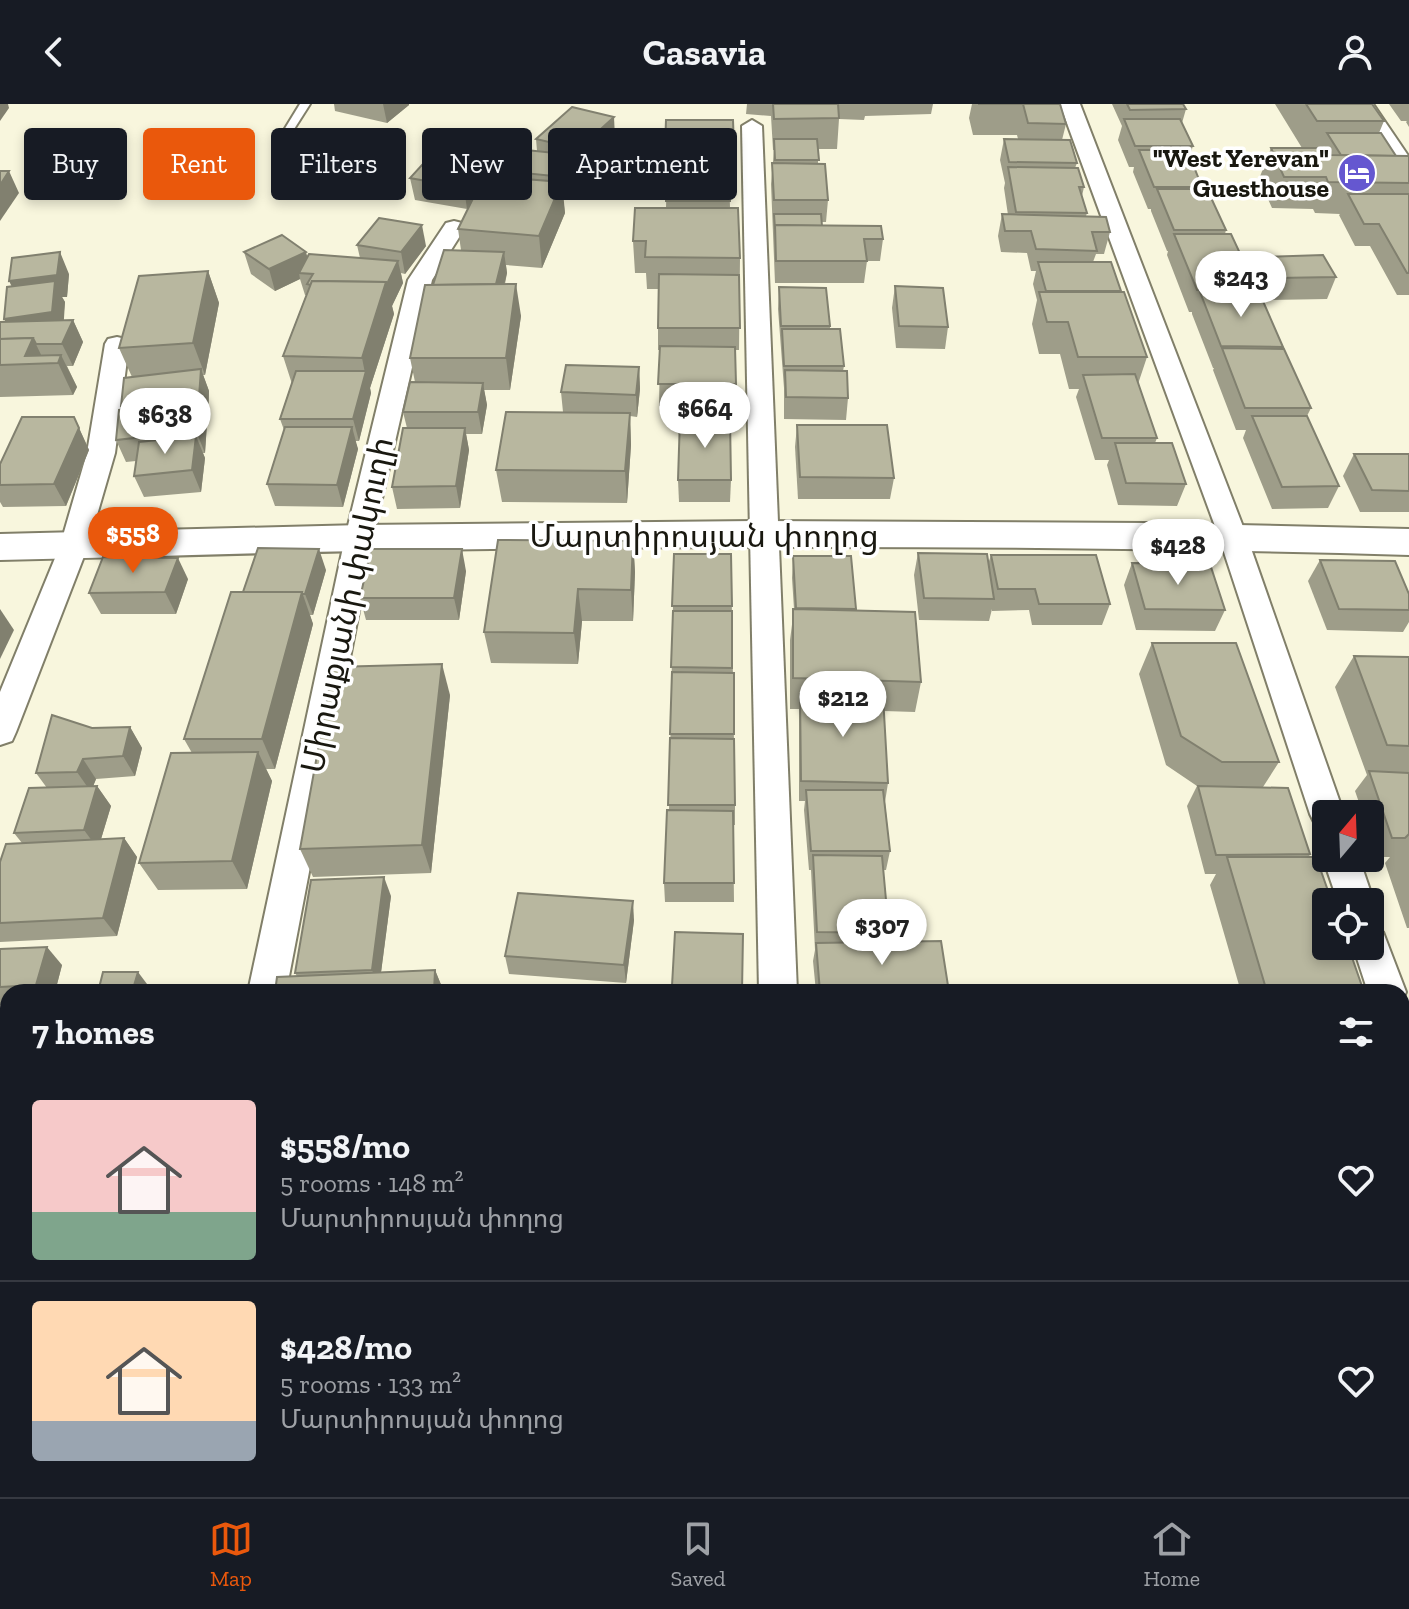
<!DOCTYPE html>
<meta charset="utf-8">
<style>
body{margin:0;font-family:"Zilla Slab","Noto Sans Armenian",serif;background:#242831;color:#f1f3f6;height:100vh;display:flex;flex-direction:column;font-size:30px;white-space:nowrap}
*{box-sizing:border-box;margin:0}
p{font-size:26px;color:#9ea1a6}
.icon{flex:none;width:44px;height:44px;fill:none;stroke:currentColor;stroke-width:2;stroke-linecap:round;stroke-linejoin:round}
.map{position:relative;flex:1;overflow:hidden}
.details{position:absolute;left:0px;top:880px;width:1410px;height:514px;display:flex;flex-direction:column;background:#171b24;border-radius:24px 24px 0 0;box-shadow:0 4px 12px #0003}
.details>*{flex:none}
.guide{position:absolute;left:24px;top:24px;width:800px;height:72px;display:flex;gap:16px}
.needle{width:52px;rotate:19deg}
.buttons{position:absolute;left:1312px;top:696px;display:grid;gap:16px}
.buttons a{display:grid;place-items:center;width:72px;height:72px;border-radius:8px;background:#171b24;box-shadow:0 4px 12px #0003;font-size:40px}
.price{position:absolute;translate:-50% -68px;padding:0 18px;border-radius:28px;background:#fff;color:#222;font-size:26px;line-height:52px;filter:drop-shadow(0 2px 4px #0008)}
.price::after{content:'';position:absolute;left:50%;top:48px;width:24px;height:18px;margin-left:-12px;background:inherit;clip-path:polygon(0 0,100% 0,50% 100%)}
.price.active{background:#ea580c;color:#fff}
ul{padding:0;list-style:none}
li{display:flex;align-items:center;gap:24px;height:200px;padding:0 32px}
li+li{border-top:2px solid #363941}
li span{display:grid;place-items:center;flex:none;width:224px;height:160px;border-radius:8px;color:#555}
li>.icon{margin-inline-start:auto}
span .icon{width:96px;height:96px;fill:#fffc;stroke-width:1}
li b{font-size:34px}
h2{display:flex;justify-content:space-between;align-items:center;height:96px;padding:0 32px;font-size:34px}
.tag{padding:0 28px;border-radius:8px;background:#171b24;box-shadow:0 4px 12px #0003;font-size:28px;line-height:72px}
.tag.active{background:#ea580c;color:#fff}
header{display:flex;justify-content:space-between;align-items:center;height:104px;padding:0 32px;background:#171b24;font-size:36px;font-weight:800}
.tab-bar{display:flex;justify-content:space-around;align-items:center;height:112px;border-top:2px solid #363941;background:#171b24;font-size:22px;color:#9ea1a6}
.tab-bar a{display:grid;justify-items:center;gap:4px}
.tab-bar .active{color:#ea580c}
.map>svg:first-child{display:block}
</style>
<header><svg class="icon" aria-label="back" viewBox="0 0 24 24"><path d="M15 5l-7 7 7 7"/></svg>Casavia<svg class="icon" aria-label="person" viewBox="0 0 24 24"><circle cx="12" cy="8" r="4"/><path d="M4 21q1-7 8-7t8 7"/></svg></header>
<div class="map">
<svg width="1409" height="1393" viewBox="0 0 1409 1393">
<rect width="100%" height="100%" fill="#f8f6dd"/>
<g fill="none" stroke-linecap="round" stroke-linejoin="round">
<g stroke="#817f69" stroke-width="4">
<path id="lane" d="M300,0h10l-21,33h-6l-2,-2z"/>
</g>
<g stroke="#817f69" stroke-width="4">
<g id="street">
<path d="M1060,0h20l167,433 97,277h-18v14l-11,-4 -5,-10 -91,-277z"/>
<path d="M1353,0h20l36,53v22l-8,-1z"/>
<path d="M752,16l10,6 35,866h-38l-17,-866z"/>
<path d="M454,117l8,2 3,5 -33,52 -59,258 -87,454h-38l97,-454 63,-258 38,-57z"/>
<path d="M117,233l9,2 3,5 -14,109 -27,93 -72,186 -4,9 -12,4v-53l60,-146 27,-93 18,-109 3,-5z"/>
<path d="M1326,749v5h33l15,44 -4,8v-8h-32l-15,-44z"/>
<path d="M1370,823l13,5 23,60 -4,8v-8h-34l-15,-46h17z"/>
<path d="M1402,916l7,3v54l-7,-3z"/>
<rect x="0" y="1097" width="8" height="42"/>
<path d="M245,1386h48l3,7h-48z"/>
<rect x="768" y="1386" width="48" height="7"/>
</g>
</g>
<g stroke="#817f69" stroke-width="4">
<path id="secondary" d="M754,417l393,2 262,6v26c-349,-10 -699,-10 -1048,-4 -120,2 -241,7 -361,9v-26l361,-9z"/>
</g>
<use href="#lane" fill="#fff" fill-rule="evenodd"/>
<use href="#street" fill="#fff" fill-rule="evenodd"/>
<use href="#secondary" fill="#fff" fill-rule="evenodd"/>
</g>
<g fill="#9e9d89">
<path d="M334,0h75v1l-22,18 -52,-12z"/>
<path d="M747,0h186l-2,10 -66,2 -1,4 -25,-1 -2,30h-19v15l10,36 -2,22h-4v4l61,13 -3,22h-13l-3,22h-89l-4,-99 3,-34h-1l-2,-34 -25,-2z"/>
<path d="M972,0h88l6,20 -4,16 15,23 -2,5 9,19 -2,9 5,17 -1,3 24,16 -6,22h-8l-3,8 28,29 26,66 -9,27 19,54 -2,5 31,41 -9,22 -59,-1 -11,-40 2,-5h-14l-19,-63 3,-8h-10l-9,-35h-21l-7,-30 5,-24 -4,-16 3,-13h-5l-4,-18 -26,-1 -3,-16 4,-22 6,1 -4,-27 1,-5 -5,-23 4,-21h14l-1,-4h-44l-4,-17z"/>
<path d="M1112,0h71l3,5 -4,14 11,23 -7,21 16,20v2l24,41 -1,4 32,56 -1,2 27,55 -1,2 29,59 -4,8 32,70 -11,22 -56,1 -29,-71 3,-8h-10l-23,-60 1,-2h-1l-21,-54v-2h-3l-22,-57 1,-4h-1l-16,-40v-2h-3l-15,-37 1,-5h-5l-11,-27 4,-14z"/>
<path d="M1275,0h97l12,17 -5,12 17,23h13v139h-12l-27,-49h-15l-16,-31 1,-1 -25,-1 -2,-4 -41,-1 -13,-29 12,-31h31z"/>
<path d="M1389,0h20v23l-3,-5 1,-1h-6z"/>
<path d="M506,33l3,22 -15,17 21,2 -1,-6 23,-21 -1,-12 79,-1 -34,33 -6,-2 1,7 -11,23 -2,-1 2,15 -23,55 -36,-3 1,8 -2,11 16,32 -11,74h-26l3,15 -5,29h-16l3,16 -9,58 -63,1 -5,-22 15,-59 -4,-16 12,-30 -5,-24 23,-73 28,-35 -3,-21 11,-22 -2,2 -52,-9 -5,-22z"/>
<path d="M665,45h69v21h-5l1,38 10,50 -1,92h-4v56h-76l1,-56h-2v-22l1,-39h-12l-1,-16h-11l-2,-32 33,-33 1,-38z"/>
<path d="M357,141l69,1 -21,28 -4,-1 2,10 -11,23 2,8 -24,74 1,5 -12,48h-4l3,8 -15,58 -68,-1 -8,-22 17,-54 -4,-11 12,-35 -9,-28 23,-61h-1l-5,-16 -25,12 -24,-17 -7,-22 64,5 52,1z"/>
<path d="M1264,153l72,20 -9,22 -59,1 -12,-21z"/>
<path d="M208,167l11,32 -14,72h-2l6,16 -1,28h-2l1,4 -2,30h-2l2,5 -4,34 -57,5 -10,-21 2,-15 -10,1 -10,-22 6,-30 -1,-4 11,-29 -13,-29z"/>
<path d="M69,170l-2,23h-5l3,5 -2,18h10l10,22 -10,24h-6l10,21 -4,8 -73,2v-75h6l-2,-3z"/>
<path d="M895,182l53,41 -3,22 -49,-1 -4,-40z"/>
<path d="M779,183l51,39v3l14,37 -1,5 5,27 -2,22 -62,-1v-31l-6,-79z"/>
<path d="M639,263l1,22 -3,28 -7,-1 1,29 -4,58 -125,-1 -6,-32 67,-58 -2,-20z"/>
<path d="M74,313l15,33 -23,56 -63,1 -3,-5v-38z"/>
<path d="M797,321l97,53 -4,21h-92l-3,-52z"/>
<path d="M1354,350h55v58h-49l-17,-36z"/>
<path d="M678,376h53l-1,22h-51z"/>
<path d="M633,437l2,31 -2,49h-51l-4,43 -87,-1 -7,-31z"/>
<path d="M918,449l70,11 3,-9 119,49 -8,21h-70l-3,-15 -37,1v-2l-3,12 -70,-1 -5,-45z"/>
<path d="M674,450h57l4,251v20h-2l1,77h-69l-1,-19 5,-73z"/>
<path d="M793,452l63,53v2l65,71 -6,30 -31,-1 4,72 -3,19 5,49 -4,19h-3l6,63 -3,9 63,50h-133l-3,-31 2,-11 -4,-80h-2l-5,-60 1,-9h-6v-92h-9v-69l4,-31 -2,-31z"/>
<path d="M1320,456l89,34v28l-6,10 -76,-2 -19,-49z"/>
<path d="M1132,459l93,47 -10,21 -79,-1 -12,-45z"/>
<path d="M326,466l-13,45h-3l3,9 -38,145h-9l6,12 -25,108 -89,1 -19,-27 53,-110 -8,-14 59,-147z"/>
<path d="M466,467l-7,49h-93l-6,-22z"/>
<path d="M188,475l-12,35h-75l-12,-21z"/>
<path d="M1152,539l127,119 -16,25 47,67 -1,3 55,135h-123l-31,-107 6,-11h-11l-18,-68 10,-20 -31,-21 -27,-91z"/>
<path d="M1354,552l55,1v271h-2l-22,-65 5,-6h-13l-7,-21v-22h-7l-8,-23 12,-16 -32,-88z"/>
<path d="M450,591l-19,178 -118,4 -13,-28z"/>
<path d="M130,623l12,21 -7,28 -39,3 -3,7h4l14,20 -10,33 23,-1 13,19 -20,79 -117,6v-80l22,-19 -8,-10 33,-45 -11,-15 56,-45z"/>
<path d="M391,792l-10,76 54,-2 9,22h-169l22,-16 -2,-3z"/>
<path d="M634,816l-8,63 -117,-9 -4,-18z"/>
<path d="M0,845l62,16 -7,27h-47v13h-8z"/>
<path d="M1402,1019l7,20v74l-7,5z"/>
<path d="M1409,1131v262h-65l-1,-7h59v-254z"/>
<path d="M0,1169l8,3v52h-8z"/>
<path d="M857,1386h172l1,7h-173z"/>
</g>
<g fill="#81806f">
<path d="M0,0h8l1,4 -9,13z"/>
<path d="M383,0h26v1l-22,18z"/>
<path d="M614,13l1,21 -34,33 -2,-22z"/>
<path d="M506,33l3,22 -42,50 -3,-21z"/>
<path d="M574,51l2,21 -11,23 -2,-22z"/>
<path d="M9,67l10,22 -19,28v-36z"/>
<path d="M562,78l3,31 -23,55 -3,-32z"/>
<path d="M422,121l4,21 -21,28 -4,-22z"/>
<path d="M60,148l9,22 -2,23h-5l3,5 -2,32 -48,7 -11,-22 16,-16 -11,-22z"/>
<path d="M306,148l6,22 -13,-1 1,6 -25,12 -6,-22z"/>
<path d="M504,148l3,21 -9,37 -3,-22z"/>
<path d="M398,157l5,22 -11,23 2,8 -24,74 1,5 -12,48 -6,-22 12,-46 -3,-15 21,-68z"/>
<path d="M208,167l11,32 -14,72 -12,-32z"/>
<path d="M516,180l5,32 -11,74 -4,-32z"/>
<path d="M73,216l10,22 -10,24 -11,-22z"/>
<path d="M33,234l12,25 -20,-7z"/>
<path d="M61,251l16,32 -4,8 -15,-32z"/>
<path d="M639,263l1,22 -3,28 -1,-22z"/>
<path d="M201,265l8,22 -1,28 -9,-22z"/>
<path d="M483,279l4,22 -5,29 -4,-22z"/>
<path d="M199,297l8,22 -2,30 -9,-22z"/>
<path d="M630,309l1,32 -4,58 -2,-32z"/>
<path d="M352,323l6,22 -15,58 -6,-22z"/>
<path d="M79,324l10,22 -23,56 -12,-22z"/>
<path d="M465,324l4,22 -9,58 -4,-22z"/>
<path d="M196,332l9,22 -4,34 -9,-22z"/>
<path d="M633,437l2,31 -2,49 -2,-31z"/>
<path d="M319,445l7,21 -13,45 -8,-21z"/>
<path d="M462,445l4,22 -7,49 -5,-22z"/>
<path d="M178,454l10,21 -12,35 -11,-22z"/>
<path d="M578,485l4,32 -4,43 -4,-31z"/>
<path d="M302,488l11,32 -38,145 -13,-30z"/>
<path d="M0,505l14,21 -14,29z"/>
<path d="M442,560l8,31 -19,178 -9,-28z"/>
<path d="M130,623l12,21 -7,28 -12,-20z"/>
<path d="M258,648l14,29 -25,108 -15,-28z"/>
<path d="M83,655l13,20 -5,13 -14,-20z"/>
<path d="M97,682l14,20 -13,43 -14,-19z"/>
<path d="M124,734l13,19 -20,79 -14,-18z"/>
<path d="M384,773l7,19 -12,92 -7,-18z"/>
<path d="M633,797l1,19 -8,63 -2,-18z"/>
<path d="M47,843l15,18 -7,27h-13l-6,-7z"/>
<path d="M435,866l9,22h-10z"/>
<path d="M138,868l15,20 -20,-3z"/>
<path d="M0,926l8,8 -8,26z"/>
<path d="M2,1168l6,4v51l-8,-4v-44z"/>
<path d="M106,1386h19l-1,7h-20z"/>
</g>
<g fill="#b8b79f" stroke="#81806f" stroke-width="2">
<path d="M773,0h65l1,14 -65,1z"/>
<path d="M978,0h82l6,20 -38,-1 -5,-19z"/>
<path d="M1127,0h56l3,5 -56,1z"/>
<path d="M1306,0h66l12,17h-67z"/>
<path d="M572,3l42,10 -35,32 -43,-10z"/>
<path d="M1124,15h56l13,27h-58z"/>
<path d="M666,16h67l1,29h-5l-1,-7h-61v7h-2z"/>
<path d="M455,25l51,8 -42,51 -54,-10z"/>
<path d="M1327,29h54l15,23 -55,-1z"/>
<path d="M774,35h43l2,21h-44z"/>
<path d="M1004,35l66,1 7,23 -68,-1z"/>
<path d="M667,38h61l2,59h-64z"/>
<path d="M1271,44h55l3,7 80,1v27l-81,-1 -2,-5h-42z"/>
<path d="M526,46l48,5 -11,22 -49,-5z"/>
<path d="M1139,46h34l8,17h13l8,20h-48z"/>
<path d="M772,59l53,1 3,36h-54z"/>
<path d="M1008,63l70,1 6,19h-5l8,26 -71,-1z"/>
<path d="M0,67h9l-9,14z"/>
<path d="M484,72l78,6 -23,54 -81,-7z"/>
<path d="M1157,85h50l19,41h-52z"/>
<path d="M1348,90h61v79h-2l-28,-49h-15z"/>
<path d="M635,104h103l2,50 -95,-1 1,-16h-13z"/>
<path d="M774,110h47l1,12 -47,-1v4z"/>
<path d="M1002,110l104,3 4,15h-18l5,19 -61,-2 -5,-18h-26z"/>
<path d="M379,114l43,7 -21,27 -44,-7z"/>
<path d="M775,121l106,1 2,13h-19l3,22h-91z"/>
<path d="M1174,130h57l26,56h-60z"/>
<path d="M282,131l24,17 -37,17 -25,-17z"/>
<path d="M444,146l60,2 -8,32 -63,1z"/>
<path d="M60,148l-3,23 -48,6 3,-23z"/>
<path d="M309,150l89,7 -11,23 -1,-2 -74,-1 -1,4 -4,-1 6,-10 -14,-1z"/>
<path d="M1323,151l13,22 -60,1 -12,-21z"/>
<path d="M1038,158h73l10,29h-75z"/>
<path d="M208,167l-15,72 -74,5 20,-72z"/>
<path d="M659,170l80,1 1,53h-82z"/>
<path d="M55,177l-3,31 -48,7 3,-32z"/>
<path d="M312,177l74,1 -24,76 -79,-2z"/>
<path d="M516,180l-10,74h-96l15,-73z"/>
<path d="M895,182l48,2 5,39 -49,-1z"/>
<path d="M779,183l47,1 4,38h-49z"/>
<path d="M1039,188h85l23,65h-69l-10,-35h-21z"/>
<path d="M1200,188h59l24,55 -62,-1z"/>
<path d="M73,216l-11,24h-26l-3,-6 -33,1v-17z"/>
<path d="M782,225h58l4,37h-60z"/>
<path d="M33,234l-8,18 36,-1 -3,8 -58,2v-26z"/>
<path d="M660,242l75,1 1,37h-78z"/>
<path d="M1222,244l62,1 27,59h-66z"/>
<path d="M566,261l73,2 -3,28 -75,-3z"/>
<path d="M201,265l-2,28 -78,9 3,-28z"/>
<path d="M785,266l62,1 1,27 -62,-1z"/>
<path d="M296,267h70l-13,48h-73z"/>
<path d="M1135,270l22,64h-55l-19,-63z"/>
<path d="M410,278l73,1 -5,29h-75z"/>
<path d="M199,297l-3,30 -80,9 3,-30z"/>
<path d="M506,308l124,1 -5,58 -129,-1z"/>
<path d="M1252,312h55l32,70 -57,1z"/>
<path d="M22,313h52l5,11 -25,56 -54,1v-21z"/>
<path d="M680,314l50,1 1,61h-53z"/>
<path d="M797,321h90l7,53 -94,-1z"/>
<path d="M285,323h67l-15,58 -70,-1z"/>
<path d="M403,324h62l-9,58 -64,1z"/>
<path d="M196,332l-4,34 -58,6 5,-34z"/>
<path d="M1115,339h57l14,41 -60,-1z"/>
<path d="M1354,350h55v37l-37,-1z"/>
<path d="M498,436l135,1 -2,49 -53,-1 -4,44 -90,-1z"/>
<path d="M258,444l61,1 -14,45h-3v-2h-59z"/>
<path d="M371,445h91l-8,49h-94z"/>
<path d="M918,449l69,1 7,45 -70,-1z"/>
<path d="M674,450h57l1,52h-60z"/>
<path d="M991,451h105l14,49h-71l-4,-15h-37z"/>
<path d="M793,452h58l5,53 -60,-1z"/>
<path d="M103,453l75,1 -13,34 -76,1z"/>
<path d="M1320,456l75,1 14,33v16l-70,-1z"/>
<path d="M1132,459l78,1 15,46 -80,-1z"/>
<path d="M231,488h71l-40,147h-78z"/>
<path d="M793,505l122,3 6,70 -128,-4z"/>
<path d="M673,507h59v57l-61,-1z"/>
<path d="M1152,539h84l43,119h-57l-41,-26z"/>
<path d="M1354,552l55,1v89l-22,-1z"/>
<path d="M442,560l-20,181 -122,4 33,-182z"/>
<path d="M672,568l62,1v61h-64z"/>
<path d="M800,590l83,2 5,87 -87,-2z"/>
<path d="M52,611l40,13 38,-1 -7,29 -40,3 -6,13 -41,1z"/>
<path d="M670,634l64,1 1,66h-67z"/>
<path d="M258,648l-26,109 -93,2 32,-110z"/>
<path d="M1369,667l40,2v61l-4,4h-13z"/>
<path d="M97,682l-13,44 -70,3 15,-45z"/>
<path d="M1198,682l90,2 22,66 -94,1z"/>
<path d="M806,686h77l7,61h-79z"/>
<path d="M667,706l66,1 1,72h-70z"/>
<path d="M124,734l-21,80 -103,5v-61l6,-18z"/>
<path d="M813,751l69,1 7,77 -72,-1z"/>
<path d="M1227,753h89l16,45h-6v44h22l16,46h-97z"/>
<path d="M384,773l-12,93 -77,3 16,-93z"/>
<path d="M518,789l115,8 -9,64 -119,-9z"/>
<path d="M675,828l68,2 -1,58h-101v-7l31,1z"/>
<path d="M941,837l8,51h-129l-4,-49z"/>
<path d="M47,843l-11,38 -36,2v-38z"/>
<path d="M435,866l-1,22h-159l2,-15z"/>
<path d="M103,868h35l-5,17 39,-1 -1,4h-73z"/>
<path d="M1402,1019l7,20v60h-7z"/>
<path d="M1409,1131v42h-7v-41z"/>
<rect x="1402" y="1178" width="7" height="98"/>
<path d="M0,1274h8v112h98l-2,7h-104z"/>
<path d="M1402,1285h7v108h-43l-2,-7h38z"/>
<path d="M549,1386h205v7l-206,-1z"/>
<path d="M862,1386h167l1,7h-168z"/>
</g>
<defs>
<g id="hotel-disc" transform="scale(2)"><circle r="9.5" fill="#6557d0" stroke="#fff"/><path d="M-6-4.5h1.5V1H6V5H4.5V3h-9V5H-6ZM-4 0a1.8 1.8 0 1 1 3.6 0ZM.5 0V-2.5h3Q6-2.5 6 0Z" fill="#fff"/></g>
</defs>
<g fill-rule="evenodd">
<use href="#hotel-disc" x="1357" y="69"/>
</g>
<g text-anchor="middle" stroke-width="7" stroke-linejoin="round" paint-order="stroke">
<g font-size="26" font-weight="bold" fill="#191810" stroke="#fff" text-anchor="end">
<text x="1329" y="63">"West Yerevan"<tspan x="1329" dy="30">Guesthouse</tspan></text>
</g>
<g font-size="32" fill="#191810" stroke="#fff">
<text x="704" y="443">Մարտիրոսյան փողոց</text>
<text transform="translate(347 501) rotate(-78)" y="11">Միրաքյանի փակուղի</text>
</g>
</g>
</svg>
<div class="buttons">
<a><svg class="needle" viewBox="-14 -14 28 28"><path d="M0-13l5 13h-10z" fill="#e53935"/><path d="M0 13l5-13h-10z" fill="#9ea1a6"/></svg></a>
<a><svg class="icon" aria-label="locate" viewBox="0 0 24 24"><circle cx="12" cy="12" r="6"/><path d="M12 2v4M12 18v4M2 12h4M18 12h4"/></svg></a>
</div>
<b class="price" style="left:1241px;top:215px">$243</b>
<b class="price" style="left:705px;top:346px">$664</b>
<b class="price" style="left:165px;top:352px">$638</b>
<b class="price active" style="left:133px;top:471px">$558</b>
<b class="price" style="left:1178px;top:483px">$428</b>
<b class="price" style="left:843px;top:635px">$212</b>
<b class="price" style="left:882px;top:863px">$307</b>
<div class="guide">
<a class="tag">Buy</a>
<a class="tag active">Rent</a>
<a class="tag">Filters</a>
<a class="tag">New</a>
<a class="tag">Apartment</a>
</div>
<section class="details">
<h2>7 homes<svg class="icon" aria-label="filters" viewBox="0 0 24 24"><path d="M4 7h16M4 17h16"/><circle cx="9" cy="7" r="2"/><circle cx="15" cy="17" r="2"/></svg></h2>
<ul>
<li><span style="background:linear-gradient(#f6c9c9 70%,#7fa58c 0)"><svg class="icon" aria-label="home" viewBox="0 0 24 24"><path d="M3 11l9-7 9 7M6 9v11h12V9"/></svg></span><div><b>$558/mo</b><p>5 rooms · 148 m²</p><p>Մարտիրոսյան փողոց</p></div><svg class="icon" aria-label="heart" viewBox="0 0 24 24"><path d="M12 20l-8-8c-3-5 5-10 8-4 3-6 11-1 8 4z"/></svg></li>
<li><span style="background:linear-gradient(#ffd9b3 75%,#9aa5b1 0)"><svg class="icon" aria-label="home" viewBox="0 0 24 24"><path d="M3 11l9-7 9 7M6 9v11h12V9"/></svg></span><div><b>$428/mo</b><p>5 rooms · 133 m²</p><p>Մարտիրոսյան փողոց</p></div><svg class="icon" aria-label="heart" viewBox="0 0 24 24"><path d="M12 20l-8-8c-3-5 5-10 8-4 3-6 11-1 8 4z"/></svg></li>
</ul>
</section>
</div>
<nav class="tab-bar">
<a class="active"><svg class="icon" aria-label="map" viewBox="0 0 24 24"><path d="M3 6l6-2 6 2 6-2v14l-6 2-6-2-6 2zM9 4v14M15 6v14"/></svg>Map</a>
<a><svg class="icon" aria-label="saved" viewBox="0 0 24 24"><path d="M7 4h10v16l-5-4-5 4z"/></svg>Saved</a>
<a><svg class="icon" aria-label="home" viewBox="0 0 24 24"><path d="M3 11l9-7 9 7M6 9v11h12V9"/></svg>Home</a>
</nav>
